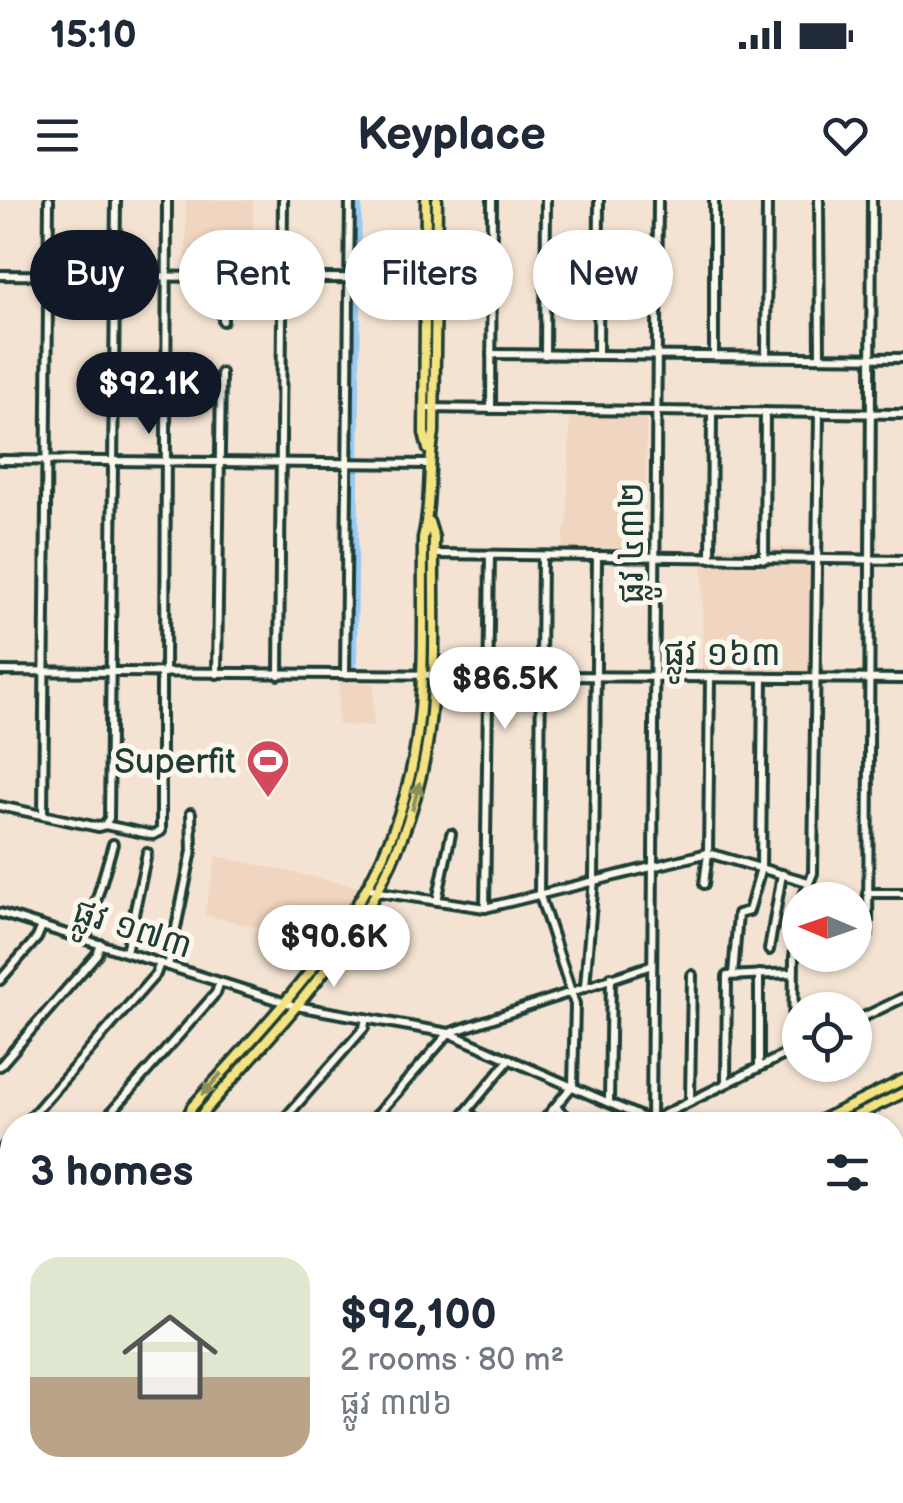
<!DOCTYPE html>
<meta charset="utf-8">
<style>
body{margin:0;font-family:"Balsamiq Sans","Noto Sans Khmer",sans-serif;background:#f2f2f3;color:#1f2937;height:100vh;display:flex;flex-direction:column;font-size:38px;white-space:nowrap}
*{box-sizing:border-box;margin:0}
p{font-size:32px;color:#747a83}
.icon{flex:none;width:55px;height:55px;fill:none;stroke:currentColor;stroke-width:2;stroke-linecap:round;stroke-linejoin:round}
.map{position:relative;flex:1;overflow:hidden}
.side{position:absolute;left:0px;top:912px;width:905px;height:392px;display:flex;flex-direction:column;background:#fff;border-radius:40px 40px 0 0;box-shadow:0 2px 8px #0004}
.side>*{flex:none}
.top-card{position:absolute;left:30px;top:30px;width:845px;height:90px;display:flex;gap:20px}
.needle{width:65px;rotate:272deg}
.tools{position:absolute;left:782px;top:682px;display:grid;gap:20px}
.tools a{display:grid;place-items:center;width:90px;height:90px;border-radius:50%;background:#fff;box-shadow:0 2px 8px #0004;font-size:50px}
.price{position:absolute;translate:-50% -85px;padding:0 22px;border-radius:35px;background:#fff;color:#222;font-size:32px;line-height:65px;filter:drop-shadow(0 2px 5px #0008)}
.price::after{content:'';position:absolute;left:50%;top:60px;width:30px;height:22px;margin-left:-15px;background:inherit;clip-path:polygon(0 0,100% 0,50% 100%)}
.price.active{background:#111827;color:#fff}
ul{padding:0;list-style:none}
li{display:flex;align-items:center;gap:30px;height:250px;padding:0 30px}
li span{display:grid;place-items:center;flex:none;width:280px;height:200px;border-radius:30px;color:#555}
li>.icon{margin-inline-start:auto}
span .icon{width:120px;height:120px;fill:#fffc;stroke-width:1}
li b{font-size:42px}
h2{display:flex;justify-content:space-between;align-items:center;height:120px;padding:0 30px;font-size:42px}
.pill{padding:0 35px;border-radius:45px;background:#fff;box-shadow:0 2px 8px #0004;font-size:35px;line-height:90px}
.pill.active{background:#111827;color:#fff}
.status{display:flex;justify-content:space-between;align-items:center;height:70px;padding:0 50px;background:#fff;direction:ltr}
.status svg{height:28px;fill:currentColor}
header{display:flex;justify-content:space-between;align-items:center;height:130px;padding:0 30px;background:#fff;font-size:45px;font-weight:700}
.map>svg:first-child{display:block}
</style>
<div class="status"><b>15:10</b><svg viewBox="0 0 49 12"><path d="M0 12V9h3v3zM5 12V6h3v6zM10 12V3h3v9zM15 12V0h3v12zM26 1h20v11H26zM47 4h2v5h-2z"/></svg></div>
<header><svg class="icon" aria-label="menu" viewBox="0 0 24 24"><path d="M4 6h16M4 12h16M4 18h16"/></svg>Keyplace<svg class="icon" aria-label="heart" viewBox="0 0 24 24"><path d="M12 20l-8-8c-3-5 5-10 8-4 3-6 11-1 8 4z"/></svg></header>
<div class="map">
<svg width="903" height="1303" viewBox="0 0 903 1303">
<rect width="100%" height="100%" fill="#f4e3d2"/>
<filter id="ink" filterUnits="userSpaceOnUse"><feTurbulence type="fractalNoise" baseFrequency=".01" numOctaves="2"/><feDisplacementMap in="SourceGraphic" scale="20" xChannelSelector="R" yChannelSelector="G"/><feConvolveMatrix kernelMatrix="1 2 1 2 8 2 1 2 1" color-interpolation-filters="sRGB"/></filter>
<g filter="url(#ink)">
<g fill="#f0d5c0">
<path d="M186,0h67v48h-11l-1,25 -55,-1z"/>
<path d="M570,216h73l3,4 -1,126 -5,3h-77l1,-20h3z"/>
<path d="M703,347l120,1 -1,137 -120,-1z"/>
<path d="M339,482l35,1 -1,43 -35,-1z"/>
<path d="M217,656l146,32 -35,55 -124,-28z"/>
<path d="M235,1293h159l12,10h-182z"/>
</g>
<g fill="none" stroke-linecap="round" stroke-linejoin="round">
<g stroke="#98caf5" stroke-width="6">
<path d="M354,466l5,-466"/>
<path d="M892,1226l11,-1"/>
</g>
<path stroke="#98caf5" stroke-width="10" d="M496,1303l7,-11"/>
<g stroke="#1f3d34" stroke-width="14">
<g id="minor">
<path d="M819,0l1,157"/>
<path d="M0,75l436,4"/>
<path d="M223,121v-44"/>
<path d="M491,154l412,4"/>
<path d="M545,155l1,-155"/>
<path d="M598,155l1,-155"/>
<path d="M714,156v-156"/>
<path d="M766,156l1,-156"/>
<path d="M424,208l479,6"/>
<path d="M491,209l1,-209"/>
<path d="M0,260l429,4"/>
<path d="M433,354l470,6"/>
<path d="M711,358l1,-146"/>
<path d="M764,359l1,-147"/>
<path d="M0,471l903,8"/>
<path d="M165,473l2,-473"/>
<path d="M217,474l4,-301"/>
<path d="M279,475l4,-475"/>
<path d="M345,475l5,-475"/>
<path d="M0,606l98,21 7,-2 4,-7 7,-618"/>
<path d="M43,615l6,-615"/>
<path d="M105,625l48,10 8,-4v-158"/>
<path d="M704,684l4,-31 2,-176"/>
<path d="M368,687l11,5 106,16 223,-55 100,29"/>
<path d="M867,693h36"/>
<path d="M802,700l11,-27 6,-460"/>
<path d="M437,701l14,-67"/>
<path d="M485,708l5,-353"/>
<path d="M0,713l296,93 153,27 199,87"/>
<path d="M868,735l4,-735"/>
<path d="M85,739l28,-95"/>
<path d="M769,750l13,-76"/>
<path d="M126,752l21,-99"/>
<path d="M168,766l24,-115 -1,-38"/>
<path d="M733,775l5,-61 11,-3 12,-43 2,-190"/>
<path d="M0,780l37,-42 5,-12"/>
<path d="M585,786l9,-107 3,-322"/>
<path d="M855,821l48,-23"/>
<path d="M793,851l1,-94 6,-48"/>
<path d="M0,866l97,-112 4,-10"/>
<path d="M759,867v-93"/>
<path d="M726,883l1,-107 66,-3"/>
<path d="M609,900l2,-123"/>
<path d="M690,900l2,-125"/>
<path d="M556,907l19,18"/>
<path d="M467,911l16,14"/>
<path d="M24,925l132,-151 4,-11"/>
<path d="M100,925l116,-132 4,-11"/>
<path d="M279,925l85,-97 2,-10"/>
<path d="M368,925l81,-92 203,-68"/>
<path d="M455,925l55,-66"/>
<path d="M540,925l33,-40 2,-81 -36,-111 3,-337"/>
<path d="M643,925l157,-78"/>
<path d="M651,925l7,-925"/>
<path d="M0,952l12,-14"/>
<path d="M0,1038l12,-14"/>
<path d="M0,1112l12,11"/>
<path d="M896,1117l7,67"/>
<path d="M892,1211h11"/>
<path d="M0,1243l12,-14"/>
<path d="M892,1243l11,1"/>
<path d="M892,1260l11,2"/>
<path d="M103,1292l12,11"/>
<path d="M155,1292l12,11"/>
<path d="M204,1292l11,10"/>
<path d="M406,1292l12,11"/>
<path d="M596,1292c22,11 45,11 67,0"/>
<path d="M720,1292l12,11"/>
<path d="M803,1292l13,11"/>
<path d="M0,1294l10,9"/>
<path d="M214,1303l11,-11"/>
<path d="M480,1303l6,-11"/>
<path d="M515,1303l12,-11"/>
<path d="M693,1303l10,-11"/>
</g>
</g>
<g stroke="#1f3d34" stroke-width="15">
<g id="major">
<path d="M426,0l-2,233 4,16"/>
<path d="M186,922l15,-7c100,-115 198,-207 225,-364 12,-69 7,-143 8,-213l-5,-16"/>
<path d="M184,925l8,-18c99,-113 201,-207 224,-363 10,-68 6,-138 7,-206 9,-35 4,-70 11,-105l3,-233"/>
<path d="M811,925l92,-45"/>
<path d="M837,925l66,-32"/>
<path d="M0,1126l12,-14"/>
<path d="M0,1145l12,-15"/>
<path d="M438,1303l3,-11"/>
<path d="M449,1303l3,-11"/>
</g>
</g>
<use href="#minor" stroke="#fbf7ec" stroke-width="6"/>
<use href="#major" stroke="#f5e382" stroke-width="8"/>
</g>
<defs><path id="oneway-solid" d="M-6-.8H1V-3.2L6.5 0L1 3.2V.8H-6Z" transform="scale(2.5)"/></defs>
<g fill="#8a905b">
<use href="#oneway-solid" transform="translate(416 596) rotate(-75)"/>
<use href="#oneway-solid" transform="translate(212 884) rotate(131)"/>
</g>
</g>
<defs>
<g id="stadium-pin" transform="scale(2.25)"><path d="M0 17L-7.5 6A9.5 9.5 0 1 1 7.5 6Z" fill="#d1495b" stroke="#fbf7ec"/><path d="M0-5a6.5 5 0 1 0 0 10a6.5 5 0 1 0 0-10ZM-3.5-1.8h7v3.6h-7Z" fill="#fff"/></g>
</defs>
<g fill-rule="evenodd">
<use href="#stadium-pin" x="268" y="561"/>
</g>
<g text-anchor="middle" stroke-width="10" stroke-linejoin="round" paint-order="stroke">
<g font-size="35" fill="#1f3d34" stroke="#fbf7ec">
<text transform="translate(631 343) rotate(-90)" y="12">ផ្លូវ ៤៣២</text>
<text x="722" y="465">ផ្លូវ ១៦៣</text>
<text transform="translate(133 728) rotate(18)" y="12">ផ្លូវ ១៧៣</text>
</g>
<g font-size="35" fill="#1f3d34" stroke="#fbf7ec" text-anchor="end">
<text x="236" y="573">Superfit</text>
</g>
</g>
</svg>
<div class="tools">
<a><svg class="needle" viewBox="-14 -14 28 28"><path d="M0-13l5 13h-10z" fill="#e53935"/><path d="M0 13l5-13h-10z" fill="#747a83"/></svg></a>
<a><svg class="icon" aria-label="locate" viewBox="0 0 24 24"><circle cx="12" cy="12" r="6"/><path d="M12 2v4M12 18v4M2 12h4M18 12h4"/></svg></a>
</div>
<b class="price active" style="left:149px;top:237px">$92.1K</b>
<b class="price" style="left:505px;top:532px">$86.5K</b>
<b class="price" style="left:334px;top:790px">$90.6K</b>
<div class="top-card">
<a class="pill active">Buy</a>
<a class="pill">Rent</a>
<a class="pill">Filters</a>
<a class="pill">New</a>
</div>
<section class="side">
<h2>3 homes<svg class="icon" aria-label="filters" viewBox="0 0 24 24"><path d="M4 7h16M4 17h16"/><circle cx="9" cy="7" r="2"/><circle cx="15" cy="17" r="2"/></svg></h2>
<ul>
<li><span style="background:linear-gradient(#dfe7d0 60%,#b9a48a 0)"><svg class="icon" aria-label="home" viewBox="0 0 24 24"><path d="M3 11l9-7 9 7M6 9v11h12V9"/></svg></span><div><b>$92,100</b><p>2 rooms · 80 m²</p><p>ផ្លូវ ៣៧៦</p></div></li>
</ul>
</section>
</div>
